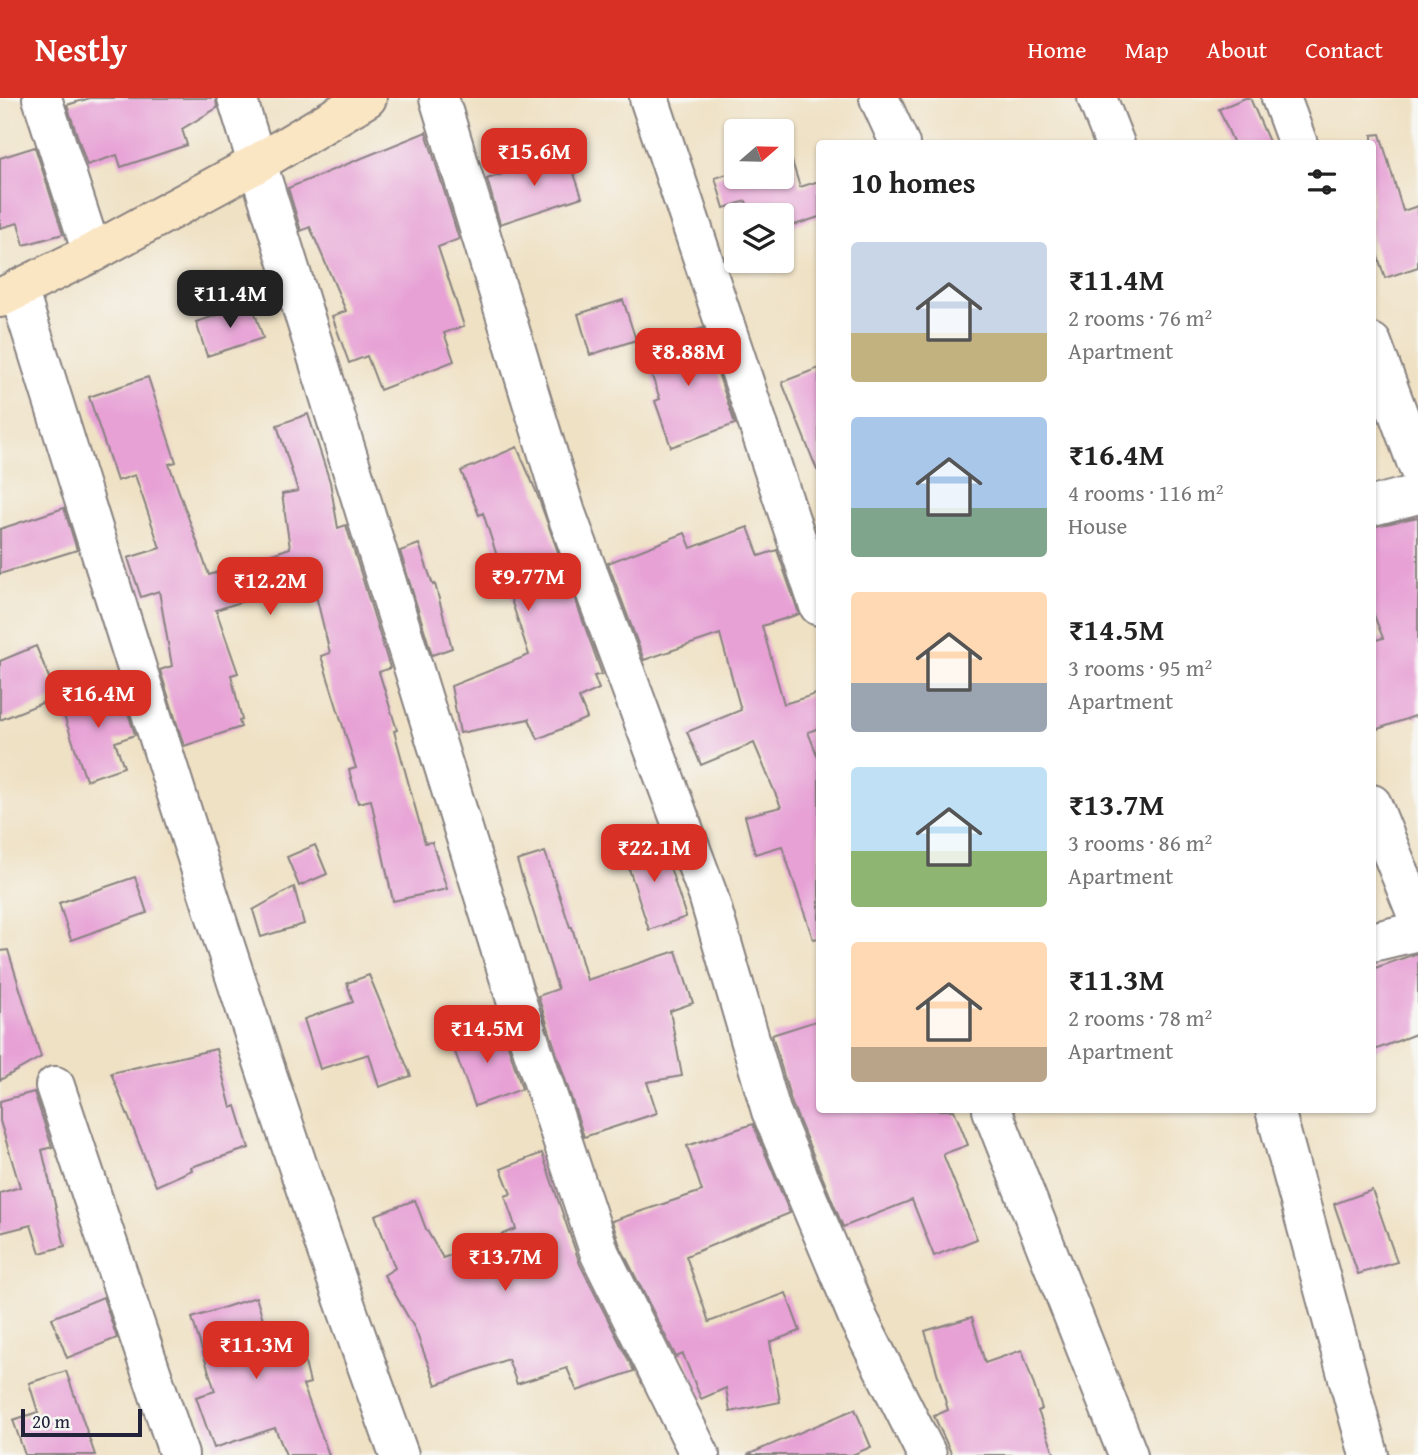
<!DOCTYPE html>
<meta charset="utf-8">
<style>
body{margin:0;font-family:"Gentium Book Plus",serif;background:#f6f6f6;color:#222;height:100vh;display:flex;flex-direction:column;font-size:26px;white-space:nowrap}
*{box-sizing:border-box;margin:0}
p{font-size:23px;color:#767676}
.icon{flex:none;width:38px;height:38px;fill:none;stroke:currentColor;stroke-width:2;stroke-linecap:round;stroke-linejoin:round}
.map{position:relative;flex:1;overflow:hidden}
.panel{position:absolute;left:816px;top:42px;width:560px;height:973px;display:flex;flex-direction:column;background:#fff;border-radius:7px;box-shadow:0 2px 5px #0004}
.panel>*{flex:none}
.needle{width:46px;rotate:70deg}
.fabs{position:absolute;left:724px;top:21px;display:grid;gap:14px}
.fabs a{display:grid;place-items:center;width:70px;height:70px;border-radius:7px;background:#fff;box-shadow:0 2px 5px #0004;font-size:35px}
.scale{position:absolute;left:21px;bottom:18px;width:121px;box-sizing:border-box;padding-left:7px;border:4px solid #22223b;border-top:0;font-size:19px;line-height:24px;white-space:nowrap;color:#22223b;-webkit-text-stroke:5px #f6f6f2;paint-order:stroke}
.price{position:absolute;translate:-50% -60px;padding:0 16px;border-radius:14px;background:#d93025;color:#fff;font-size:23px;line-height:46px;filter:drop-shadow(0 2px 4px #0008)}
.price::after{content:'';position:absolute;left:50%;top:42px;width:21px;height:16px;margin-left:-10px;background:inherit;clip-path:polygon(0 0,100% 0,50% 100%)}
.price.on{background:#222;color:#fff}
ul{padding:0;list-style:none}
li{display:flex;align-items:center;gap:21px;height:175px;padding:0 35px}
li span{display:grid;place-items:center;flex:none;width:196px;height:140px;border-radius:7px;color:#555}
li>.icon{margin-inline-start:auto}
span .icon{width:84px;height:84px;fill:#fffc;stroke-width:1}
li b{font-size:30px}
h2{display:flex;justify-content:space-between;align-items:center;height:84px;padding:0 35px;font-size:30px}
header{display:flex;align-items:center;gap:42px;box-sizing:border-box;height:98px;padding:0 35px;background:#d93025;color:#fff}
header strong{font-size:33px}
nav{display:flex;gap:38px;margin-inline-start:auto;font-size:24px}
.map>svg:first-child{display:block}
</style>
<header>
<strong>Nestly</strong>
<nav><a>Home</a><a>Map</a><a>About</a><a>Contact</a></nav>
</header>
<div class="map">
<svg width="1418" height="1357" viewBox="0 0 1418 1357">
<rect width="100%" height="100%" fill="#f6f6f2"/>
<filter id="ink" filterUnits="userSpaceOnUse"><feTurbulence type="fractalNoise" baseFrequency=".0143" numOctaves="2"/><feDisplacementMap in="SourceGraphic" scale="14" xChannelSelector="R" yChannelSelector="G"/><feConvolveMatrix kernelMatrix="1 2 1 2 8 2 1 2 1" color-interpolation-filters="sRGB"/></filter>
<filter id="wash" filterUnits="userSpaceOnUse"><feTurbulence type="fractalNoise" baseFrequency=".00686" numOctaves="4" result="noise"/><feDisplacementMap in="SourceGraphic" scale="28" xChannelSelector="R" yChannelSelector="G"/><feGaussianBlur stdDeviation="1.57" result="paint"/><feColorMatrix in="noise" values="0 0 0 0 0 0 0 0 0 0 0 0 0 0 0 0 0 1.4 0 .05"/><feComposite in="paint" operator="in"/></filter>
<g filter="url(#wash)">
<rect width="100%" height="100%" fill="#efe1c4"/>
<g id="blocks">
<g fill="#e7a1d5">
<path d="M90,0h126l1,10 -35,21 5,16 -66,22 -4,-12 -30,10 -20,-60z"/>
<path d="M1245,0h5l20,46h-36l-15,-35z"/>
<path d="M426,34l33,107 -21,8 26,79 -20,7 10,28 -74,29 -13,-34 -18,7 -17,-47 14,-5 -36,-84 -9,4 -13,-43z"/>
<path d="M1380,36l23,77 15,-5v61l-33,11 -13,-39v-104z"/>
<path d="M35,49l28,87 -39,11 -6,-22 -18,5v-70z"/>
<path d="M567,55l15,44 -82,27 -13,-45z"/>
<path d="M790,57l10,32 19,-6v36l-37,12v-14h-31l-5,-14 -22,7 -9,-30 22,-7v6h45v-20z"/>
<path d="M623,202l13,40 -46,15 -12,-41z"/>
<path d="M252,206l11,34 -56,18 -11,-34z"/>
<path d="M703,230l32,96 -64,23 -16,-46 5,-2 -18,-51z"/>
<path d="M819,270v101l-2,1 -35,-88z"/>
<path d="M148,279l28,85 -7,2 40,111 81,-27 -8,-54 16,-3 -21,-66 31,-11 22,68 8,46 8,-3 44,143 -11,4 18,58 -3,1 31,112 7,-1 15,47 -54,12 -22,-101 -13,3 -9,-33 7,-2 -35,-112 9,-3 -18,-74 -96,31 22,63 -7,2 11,45 -3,1 2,6 -57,19 -24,-76 12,-4 -13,-75 -18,6 -13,-39 32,-10 -25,-73 -18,6 -28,-84z"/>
<path d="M517,349l19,44 66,183 -8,2 5,13 -20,9 8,20 -49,21 -9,-20 -69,14 -9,-47 78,-31 -46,-142 -4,2 -18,-44z"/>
<path d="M64,410l13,42 -77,24v-45z"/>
<path d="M1418,419v203l-3,-4 -43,15v-90l11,-3 -11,-28v-83z"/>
<path d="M748,429l11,29 18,-6 22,64 -37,12 22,78 35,-11v35l-11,4 11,28v178l-6,1 -31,-93 -27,8 -10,-38 36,-9 -27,-64 -53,22 -14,-33 54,-22 -21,-76 -76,26 -36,-97 77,-30 6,15z"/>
<path d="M419,446l14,41 2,-1 17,64 -20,7 -32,-104z"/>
<path d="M36,548l21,51 -57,23v-59z"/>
<path d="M119,586l16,51 -20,7 9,25 -38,13 -26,-76z"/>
<path d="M654,741l4,9 5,-2 23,71 -37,13 -27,-83z"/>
<path d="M315,747l12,29 -28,12 -12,-29z"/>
<path d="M545,754l25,75h2l15,53 89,-29 17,52 -23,8 12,65 -35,6 10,31 -73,24 -46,-141 20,-7 -41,-128z"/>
<path d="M135,779l12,36 -76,27 -12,-37z"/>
<path d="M294,789l10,37 -43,13 -8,-27z"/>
<path d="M8,852l33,107 -41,23v-129z"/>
<path d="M1418,855v80l-46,18v-82z"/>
<path d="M369,877l42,101 -32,11 -10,-33 -49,15 -16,-50 49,-17 -6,-19z"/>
<path d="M819,922v90h135l14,35 -25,9 34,85 -43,17 -22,-56 -69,27 -51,-123 -20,-69z"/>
<path d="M501,926l21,65 -47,17 -24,-65z"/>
<path d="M216,951l15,59 5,-2 13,42 -58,19 1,3 -36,16 -45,-113z"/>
<path d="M34,994l18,55 -10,3 23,96 -25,7 -9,-28 -31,8v-40l20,-6 -20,-66v-20z"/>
<path d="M753,1026l37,89 -104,43 23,66 77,-29 14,38 -30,11 10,60 -50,10 -4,-24 -25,11 -18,-45 -7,3 -56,-111 -8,-25 90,-30 -15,-45z"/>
<path d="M542,1055l38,111 54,107 -57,20 -10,-23 -50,16 -9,-25 -72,26 -21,-56 -31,-54 11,-7 -20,-53 40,-15 11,29 17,29 73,-29 -11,-33 6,-2 -10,-25z"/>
<path d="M1372,1092l25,72 -39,12 -24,-70z"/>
<path d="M103,1199l14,41 -50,20 -15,-40z"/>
<path d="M256,1199l11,35 29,-6 14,57 -7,2 26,70h-43l-11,-27 -61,20 -18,-51 19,-6 -23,-73z"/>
<path d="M972,1219l13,46 37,-13 20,59 -4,2 17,44h-103l-18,-39 14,-6 -23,-79z"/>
<path d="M66,1273l29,84h-70l-12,-35 25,-8 -9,-29z"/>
<path d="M855,1311l16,38 -19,8h-105z"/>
</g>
</g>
</g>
<g filter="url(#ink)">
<use href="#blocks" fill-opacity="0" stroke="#888280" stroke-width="2"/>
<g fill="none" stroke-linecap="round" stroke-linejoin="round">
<g stroke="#888280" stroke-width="42">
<g id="street">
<path d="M42,0l50,155"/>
<path d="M237,0l280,905 83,251 100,201"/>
<path d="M439,0l127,415 142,382 63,216 88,209 68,135"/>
<path d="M649,0l170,508"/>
<path d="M879,0l21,46"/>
<path d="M1097,0l18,46"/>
<path d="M1281,0l17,46"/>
<path d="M18,191c123,390 241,782 381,1166"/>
<path d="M1372,245l46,124"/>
<path d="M1372,408l46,-12"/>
<path d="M1372,706l46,114"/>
<path d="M1372,844l46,-11"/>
<path d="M55,988l124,369"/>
<path d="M992,1012l136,345"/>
<path d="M1275,1012l94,345"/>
</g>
</g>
<g stroke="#888280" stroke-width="42">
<path id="secondary" d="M0,200l92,-45 164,-89 111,-66"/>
</g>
<use href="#street" stroke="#fff" stroke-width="38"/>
<use href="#secondary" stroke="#fbe6c4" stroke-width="38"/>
</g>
</g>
</svg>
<div class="fabs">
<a><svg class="needle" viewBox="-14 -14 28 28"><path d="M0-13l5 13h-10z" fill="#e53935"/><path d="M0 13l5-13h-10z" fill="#767676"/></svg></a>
<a><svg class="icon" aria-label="layers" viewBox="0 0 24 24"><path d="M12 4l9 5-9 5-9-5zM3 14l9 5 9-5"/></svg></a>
</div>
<div class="scale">20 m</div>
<b class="price" style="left:534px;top:90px">₹15.6M</b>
<b class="price on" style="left:230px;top:232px">₹11.4M</b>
<b class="price" style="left:688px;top:290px">₹8.88M</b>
<b class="price" style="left:528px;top:515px">₹9.77M</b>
<b class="price" style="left:270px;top:519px">₹12.2M</b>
<b class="price" style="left:98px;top:632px">₹16.4M</b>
<b class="price" style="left:654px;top:786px">₹22.1M</b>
<b class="price" style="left:487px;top:967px">₹14.5M</b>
<b class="price" style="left:505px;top:1195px">₹13.7M</b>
<b class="price" style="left:256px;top:1283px">₹11.3M</b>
<section class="panel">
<h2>10 homes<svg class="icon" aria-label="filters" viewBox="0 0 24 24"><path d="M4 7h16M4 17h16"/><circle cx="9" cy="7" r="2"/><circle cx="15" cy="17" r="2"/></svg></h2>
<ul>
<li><span style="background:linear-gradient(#c9d6e8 65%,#c2b280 0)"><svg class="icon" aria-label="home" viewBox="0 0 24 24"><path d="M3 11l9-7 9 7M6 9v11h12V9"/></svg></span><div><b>₹11.4M</b><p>2 rooms · 76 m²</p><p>Apartment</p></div></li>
<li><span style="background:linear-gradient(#a9c7e8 65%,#7fa58c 0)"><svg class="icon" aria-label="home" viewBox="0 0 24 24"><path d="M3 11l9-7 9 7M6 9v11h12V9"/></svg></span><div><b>₹16.4M</b><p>4 rooms · 116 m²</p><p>House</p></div></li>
<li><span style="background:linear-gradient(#ffd9b3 65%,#9aa5b1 0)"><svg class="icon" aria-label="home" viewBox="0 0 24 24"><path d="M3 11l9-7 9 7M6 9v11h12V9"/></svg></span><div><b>₹14.5M</b><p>3 rooms · 95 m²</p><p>Apartment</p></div></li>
<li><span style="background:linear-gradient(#bfe0f5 60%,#8fb573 0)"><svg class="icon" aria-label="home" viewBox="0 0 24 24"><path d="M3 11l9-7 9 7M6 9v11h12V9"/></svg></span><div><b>₹13.7M</b><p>3 rooms · 86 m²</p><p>Apartment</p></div></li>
<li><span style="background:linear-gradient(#ffd9b3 75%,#b9a48a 0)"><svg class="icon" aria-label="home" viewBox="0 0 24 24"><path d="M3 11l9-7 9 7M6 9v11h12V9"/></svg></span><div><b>₹11.3M</b><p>2 rooms · 78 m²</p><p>Apartment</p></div></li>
</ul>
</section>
</div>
